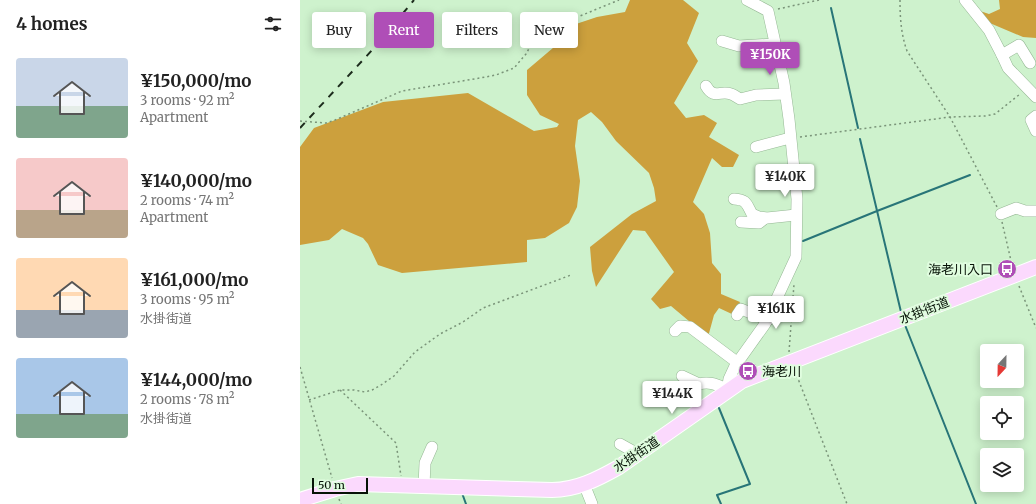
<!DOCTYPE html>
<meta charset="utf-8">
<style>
body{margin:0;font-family:Merriweather,"Noto Sans JP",serif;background:#f2f2f2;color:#222;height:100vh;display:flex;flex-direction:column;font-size:15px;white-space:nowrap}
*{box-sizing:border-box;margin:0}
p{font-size:13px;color:#767676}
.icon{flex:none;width:22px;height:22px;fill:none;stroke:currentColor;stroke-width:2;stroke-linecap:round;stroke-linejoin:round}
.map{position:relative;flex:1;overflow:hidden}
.panel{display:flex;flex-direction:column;background:#fff;width:300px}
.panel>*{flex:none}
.top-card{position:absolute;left:12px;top:12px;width:380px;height:36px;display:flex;gap:8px}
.needle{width:26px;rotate:202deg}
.controls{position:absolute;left:680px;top:344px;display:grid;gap:8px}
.controls a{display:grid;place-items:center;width:44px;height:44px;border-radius:4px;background:#fff;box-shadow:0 2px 10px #0003;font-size:20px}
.scale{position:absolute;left:12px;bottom:10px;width:56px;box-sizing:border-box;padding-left:4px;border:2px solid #071307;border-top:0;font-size:11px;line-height:14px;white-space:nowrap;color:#071307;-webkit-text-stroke:3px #e0fddf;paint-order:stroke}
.price{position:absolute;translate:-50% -34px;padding:0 9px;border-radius:4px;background:#fff;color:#222;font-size:13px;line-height:26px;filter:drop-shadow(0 1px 2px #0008)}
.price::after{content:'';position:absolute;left:50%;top:24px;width:12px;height:9px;margin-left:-6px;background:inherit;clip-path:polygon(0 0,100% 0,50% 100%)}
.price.on{background:#af4eb7;color:#fff}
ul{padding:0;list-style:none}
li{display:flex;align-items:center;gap:12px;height:100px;padding:0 16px}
li span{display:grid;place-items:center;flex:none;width:112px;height:80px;border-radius:4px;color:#555}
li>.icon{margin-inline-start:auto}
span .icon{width:48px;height:48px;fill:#fffc;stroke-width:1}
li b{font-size:17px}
h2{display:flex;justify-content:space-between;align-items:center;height:48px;padding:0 16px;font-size:17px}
.tag{padding:0 14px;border-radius:4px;background:#fff;box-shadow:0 2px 10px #0003;font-size:14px;line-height:36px}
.tag.on{background:#af4eb7;color:#fff}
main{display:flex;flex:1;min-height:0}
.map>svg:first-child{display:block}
</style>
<main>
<section class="panel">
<h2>4 homes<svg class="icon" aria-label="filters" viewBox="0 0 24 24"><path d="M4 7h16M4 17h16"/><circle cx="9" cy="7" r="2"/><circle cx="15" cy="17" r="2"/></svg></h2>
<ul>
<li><span style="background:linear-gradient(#c9d6e8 60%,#7fa58c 0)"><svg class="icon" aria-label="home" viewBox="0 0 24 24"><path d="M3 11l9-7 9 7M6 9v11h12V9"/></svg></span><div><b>¥150,000/mo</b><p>3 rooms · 92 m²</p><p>Apartment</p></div></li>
<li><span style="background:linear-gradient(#f6c9c9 65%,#b9a48a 0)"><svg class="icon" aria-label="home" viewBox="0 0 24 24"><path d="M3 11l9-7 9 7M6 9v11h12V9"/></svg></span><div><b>¥140,000/mo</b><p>2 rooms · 74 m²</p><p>Apartment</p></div></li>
<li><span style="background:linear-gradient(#ffd9b3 65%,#9aa5b1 0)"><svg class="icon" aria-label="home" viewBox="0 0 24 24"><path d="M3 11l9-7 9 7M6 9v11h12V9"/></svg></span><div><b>¥161,000/mo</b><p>3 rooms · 95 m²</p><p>水掛街道</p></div></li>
<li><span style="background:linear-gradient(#a9c7e8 70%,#7fa58c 0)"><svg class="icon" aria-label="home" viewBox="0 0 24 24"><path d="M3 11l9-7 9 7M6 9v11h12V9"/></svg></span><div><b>¥144,000/mo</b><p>2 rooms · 78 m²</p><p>水掛街道</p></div></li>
</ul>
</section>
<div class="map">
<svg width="736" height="504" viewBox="0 0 736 504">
<rect width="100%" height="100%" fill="#cef2cd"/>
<g fill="#cca03d">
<path d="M330,0h53l16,13 -12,30 11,18 -24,42 12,15 18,-3 13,8 -8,14 30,18 -6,12h-11l-10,-9 -19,44 11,12 6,19 2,30 9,11v20l19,8 -6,13 -15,-7 -5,7 -6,22 -37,-31 -11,3 -9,-10 23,-27 -29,-41 -12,-1 -37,57 -4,-16 -2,-24 42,-33 24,-13 -2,-13 -5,-15 -33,-32 -14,-19 -11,-10 -13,8 -3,26 5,35 -3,26 -8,16 -24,15 -18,2v22l-125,11 -24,-8 -10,-21 -5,-6 -21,-9 -13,11 -29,5v-98l14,-19 69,-26 85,-9 66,38 23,-4 2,-3 -19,-9 -13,-20v-25l33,-28 4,-14 33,-11 28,-5z"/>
<path d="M699,0h37v38l-13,-1 -38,-16 -5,-10 9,3 11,-5z"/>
</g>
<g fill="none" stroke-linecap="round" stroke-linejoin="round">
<g stroke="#287578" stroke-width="2">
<path d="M531,8l27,120"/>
<path d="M560,139l41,173"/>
<path d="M503,241l74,-30 93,-36"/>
<path d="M605,325l71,179"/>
<path d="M419,408l31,76 -33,11 4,9"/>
<path d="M162,493l4,11"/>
</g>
<g stroke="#95b794" stroke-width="12">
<g id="minor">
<path d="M665,0l24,30 13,25 6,13 28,29"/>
<path d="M422,41l17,5 36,-2"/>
<path d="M702,55l17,-10 11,18"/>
<path d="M406,86c8,14 14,4 25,8 3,1 6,3 9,5l16,-4 29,-1"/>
<path d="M736,116l-5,4 5,11"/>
<path d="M456,147l34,-9"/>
<path d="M434,199c13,1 12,4 18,15l7,3 8,1 29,-3"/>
<path d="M701,214l15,-6 9,3h11"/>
<path d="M441,222l18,1 5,-4"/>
<path d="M437,315l4,-6 27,11"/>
<path d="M375,331l5,-5 10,1 48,36"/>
<path d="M382,376l17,8c11,-3 18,1 28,5"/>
<path d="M427,391l2,-12 6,-13 30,-42 31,-67 1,-58 -8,-80 -5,-36 -16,-72 -21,-11"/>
<path d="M320,444l18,10"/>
<path d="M284,484l8,20"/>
<path d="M124,486l1,-23 7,-16"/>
</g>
</g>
<g stroke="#fff" stroke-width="16">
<path id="major" d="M0,500l35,-11 23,-5 194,6c24,0 46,-11 67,-23l123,-86 294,-114"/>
</g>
<g stroke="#7a9479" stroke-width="1.5" stroke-dasharray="2 3" stroke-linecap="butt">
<path d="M600,0c0,18 1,34 7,51l43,66 47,90"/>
<path d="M478,9l41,-9"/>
<path d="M0,121l26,2 9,-3 67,-29 78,-13 16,-3 18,-7 12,-14 5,-9 12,-10 15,-10 61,-25"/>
<path d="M500,137l150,-20 35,-1 10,-2 25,-20"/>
<path d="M702,222l10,43"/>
<path d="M719,286l17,42"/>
<path d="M489,352l5,-68"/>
<path d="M0,367l32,111"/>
<path d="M495,371l52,133"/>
<path d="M40,390l56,53 5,33"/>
<path d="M9,400l31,-10h14l11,2 7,-2 9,-5 13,-9 21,-24 25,-18 23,-12 20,-14 88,-33"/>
<path d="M39,499l2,5"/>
</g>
<use href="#minor" stroke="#fff" stroke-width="11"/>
<use href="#major" stroke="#fbd9fd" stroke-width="14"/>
<path stroke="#1d2c1d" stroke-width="2" stroke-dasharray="7 7" stroke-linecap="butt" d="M0,128l74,-80 40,-48"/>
</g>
<defs>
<g id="bus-disc" transform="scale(1)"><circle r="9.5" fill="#af4eb7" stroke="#e0fddf"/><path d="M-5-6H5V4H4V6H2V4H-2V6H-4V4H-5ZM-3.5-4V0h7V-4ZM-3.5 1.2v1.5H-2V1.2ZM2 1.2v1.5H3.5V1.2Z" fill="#fff"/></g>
</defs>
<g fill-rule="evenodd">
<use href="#bus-disc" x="707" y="269"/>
<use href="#bus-disc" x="448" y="371"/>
</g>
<g text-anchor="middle" stroke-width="4" stroke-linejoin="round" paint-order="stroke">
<g font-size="13" fill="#071307" stroke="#e0fddf" text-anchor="end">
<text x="693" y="274">海老川入口</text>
<text x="462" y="376" text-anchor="start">海老川</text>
</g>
<g font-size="13" fill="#071307" stroke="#e0fddf">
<text transform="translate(624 310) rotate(-21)" y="5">水掛街道</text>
<text transform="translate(336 454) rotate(-34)" y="5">水掛街道</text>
</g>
</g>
</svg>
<div class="controls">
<a><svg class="needle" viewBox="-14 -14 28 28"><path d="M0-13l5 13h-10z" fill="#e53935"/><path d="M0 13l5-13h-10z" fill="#767676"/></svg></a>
<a><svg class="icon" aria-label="locate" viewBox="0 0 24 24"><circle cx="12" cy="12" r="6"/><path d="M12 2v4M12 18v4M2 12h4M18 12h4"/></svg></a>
<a><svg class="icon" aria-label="layers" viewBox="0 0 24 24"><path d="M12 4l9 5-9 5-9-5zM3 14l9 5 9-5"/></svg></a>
</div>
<div class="scale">50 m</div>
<b class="price on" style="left:470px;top:76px">¥150K</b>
<b class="price" style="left:485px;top:198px">¥140K</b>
<b class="price" style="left:476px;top:330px">¥161K</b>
<b class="price" style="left:372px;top:415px">¥144K</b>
<div class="top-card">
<a class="tag">Buy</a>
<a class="tag on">Rent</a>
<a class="tag">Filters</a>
<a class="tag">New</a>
</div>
</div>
</main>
